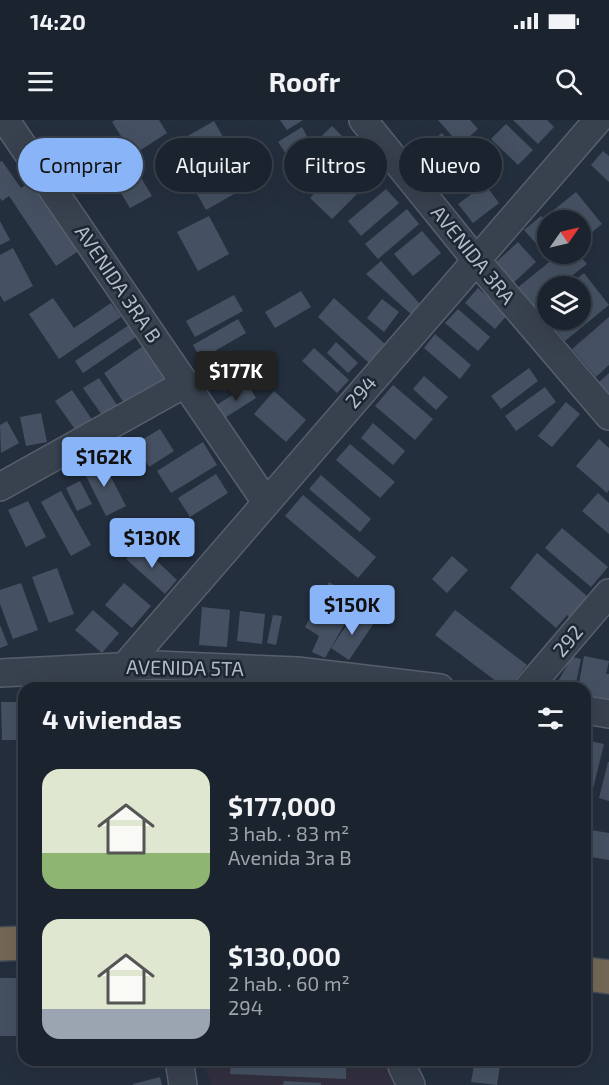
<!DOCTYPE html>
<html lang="es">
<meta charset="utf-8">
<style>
body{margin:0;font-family:"Exo 2",sans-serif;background:#282f3a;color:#f1f3f6;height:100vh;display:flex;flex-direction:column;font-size:22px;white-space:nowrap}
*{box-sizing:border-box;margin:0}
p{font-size:20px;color:#a0a4aa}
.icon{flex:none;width:33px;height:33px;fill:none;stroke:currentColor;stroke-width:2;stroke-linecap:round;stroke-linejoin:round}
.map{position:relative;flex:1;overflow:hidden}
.side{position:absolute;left:18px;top:562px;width:573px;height:384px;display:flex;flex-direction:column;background:#1b232e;border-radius:18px;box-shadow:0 6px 24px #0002,0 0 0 2px #39404a}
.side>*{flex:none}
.banner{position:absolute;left:18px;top:18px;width:573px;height:54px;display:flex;gap:12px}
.needle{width:39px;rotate:56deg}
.controls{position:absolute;left:537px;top:90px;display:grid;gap:12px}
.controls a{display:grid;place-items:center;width:54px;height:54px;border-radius:50%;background:#1b232e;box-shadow:0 6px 24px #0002,0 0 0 2px #39404a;font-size:30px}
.price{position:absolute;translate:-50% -51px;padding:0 14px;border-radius:6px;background:#8ab4f8;color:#111;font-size:20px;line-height:39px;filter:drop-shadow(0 2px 3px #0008)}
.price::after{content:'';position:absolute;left:50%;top:36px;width:18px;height:14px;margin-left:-9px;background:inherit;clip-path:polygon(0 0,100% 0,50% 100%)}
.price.selected{background:#222;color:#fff}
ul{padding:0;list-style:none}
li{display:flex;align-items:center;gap:18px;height:150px;padding:0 24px}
li span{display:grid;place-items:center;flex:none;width:168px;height:120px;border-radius:18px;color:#555}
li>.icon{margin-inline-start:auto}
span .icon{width:72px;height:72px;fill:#fffc;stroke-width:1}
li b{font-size:26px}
h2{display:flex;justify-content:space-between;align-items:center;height:72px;padding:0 24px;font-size:26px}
.tag{padding:0 21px;border-radius:27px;background:#1b232e;box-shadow:0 6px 24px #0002,0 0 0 2px #39404a;font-size:21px;line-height:54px}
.tag.selected{background:#8ab4f8;color:#111}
.status{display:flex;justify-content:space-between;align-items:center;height:42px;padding:0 30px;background:#1b232e;direction:ltr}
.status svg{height:16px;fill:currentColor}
header{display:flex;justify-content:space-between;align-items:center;height:78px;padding:0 24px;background:#1b232e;font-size:27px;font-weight:700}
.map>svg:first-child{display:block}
</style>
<div class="status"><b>14:20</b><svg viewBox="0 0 49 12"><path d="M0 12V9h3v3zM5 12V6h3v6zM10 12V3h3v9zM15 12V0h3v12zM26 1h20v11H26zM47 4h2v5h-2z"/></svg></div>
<header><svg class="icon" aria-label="menu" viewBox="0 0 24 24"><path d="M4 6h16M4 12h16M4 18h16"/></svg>Roofr<svg class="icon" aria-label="search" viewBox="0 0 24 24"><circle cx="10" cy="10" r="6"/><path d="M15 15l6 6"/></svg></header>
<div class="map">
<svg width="609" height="965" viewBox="0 0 609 965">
<rect width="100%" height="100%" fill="#242f3e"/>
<path fill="#32303f" d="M201,941h192l14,24h-195z"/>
<g fill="#455162">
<path d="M115,0h44l8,13 -34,22 -21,-33z"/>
<path d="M280,0h23l-16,10z"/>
<path d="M438,0h32l8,9 -18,16z"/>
<path d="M513,0h34l7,7 -16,17z"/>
<path d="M214,1l36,64 -44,25 -36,-64z"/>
<path d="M506,4l27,26 -15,15 -27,-26z"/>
<path d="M332,6l19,19 -42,42 -19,-20z"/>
<path d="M302,7l7,13 -23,14 -8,-12z"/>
<path d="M442,13l13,16 -28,22 -13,-16z"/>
<path d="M603,31l6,5v26l-18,-17z"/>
<path d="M460,33l11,15 -31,24 -12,-15z"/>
<path d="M130,39l22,37 -22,12 -22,-36z"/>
<path d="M2,41l19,27 12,-8 47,70 -24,16 -47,-70 -7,5 -2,-3v-36z"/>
<path d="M338,49l22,22 -28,28 -22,-21z"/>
<path d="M485,64l14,19 -26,20 -15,-19z"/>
<path d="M386,69l13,14 -38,33 -13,-15z"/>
<path d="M576,72l26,32 -22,18v-22h-24l-6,-7z"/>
<path d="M407,89l12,15 -41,35 -13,-15z"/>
<path d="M209,96l20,38 -31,17 -21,-39z"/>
<path d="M541,96l7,7 -2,32 -22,-25z"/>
<path d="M0,101l10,19 -10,5z"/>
<path d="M422,111l19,22 -28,23 -19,-22z"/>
<path d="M518,122l18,20 -24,22 -18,-20z"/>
<path d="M13,128l20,38 -29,16 -4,-7v-40z"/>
<path d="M559,134h19l9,10 -28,22h-11v10l-15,12 -17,-19z"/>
<path d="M381,141l40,44 -9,10 -46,-41z"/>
<path d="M584,153l25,32 -44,36 -26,-31 9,-7v17h32v-34h-12z"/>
<path d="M478,168l30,26 -13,15 -30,-26z"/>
<path d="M301,171l10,16 -36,21 -10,-16z"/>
<path d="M234,175l9,16 -48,26 -9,-16z"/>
<path d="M53,178l21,30 37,-25 10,14 -62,42 -30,-45z"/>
<path d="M334,178l51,46 -16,19 -51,-46z"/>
<path d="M382,179l17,13 -15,20 -17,-14z"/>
<path d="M458,189l32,28 -12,14 -33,-28z"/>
<path d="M609,197v48l-13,12 -24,-28z"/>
<path d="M238,199l8,14 -45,26 -8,-14z"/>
<path d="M129,205l7,12 -53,36 -8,-12z"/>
<path d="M435,214l36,31 -11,14 -36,-31z"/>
<path d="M336,222l22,21 -10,10 -21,-20z"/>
<path d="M146,224l22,34 -42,28 -22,-33z"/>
<path d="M314,228l35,32 -12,13 -35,-32z"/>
<path d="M238,238l11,17 -25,16 -11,-18z"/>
<path d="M529,248l9,13 -37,28 -10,-13z"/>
<path d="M609,253v20l-1,1 -10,-11z"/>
<path d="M424,256l24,21 -12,13 -23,-21z"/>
<path d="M99,258l18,27 -15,10 -19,-27z"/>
<path d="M248,265l8,13 -33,21 -8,-13z"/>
<path d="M393,265l40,34 -18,21 -40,-34z"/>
<path d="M545,267l11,15 -40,29 -11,-15z"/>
<path d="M72,270l23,34 -16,11 -24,-34z"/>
<path d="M274,271l32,29 -20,22 -32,-28z"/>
<path d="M566,282l14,12 -28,33 -14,-11z"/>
<path d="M41,293l6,29 -21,4 -6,-29z"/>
<path d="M7,301l12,22 -18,10 -1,-28z"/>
<path d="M373,303l32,28 -12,14 -32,-27z"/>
<path d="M160,309l14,22 -25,16 -14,-23z"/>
<path d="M599,319l10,9v42l-2,3 -31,-27z"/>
<path d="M203,322l14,23 -46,28 -14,-22z"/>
<path d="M350,324l45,38 -15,16 -44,-38z"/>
<path d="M102,340l24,46 -20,10 -23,-46z"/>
<path d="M216,354l12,19 -38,24 -12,-19z"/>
<path d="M321,355l50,44 -11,13 -51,-43z"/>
<path d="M80,361l12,23 -15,7 -11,-23z"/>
<path d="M61,371l30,54 -20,11 -30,-54z"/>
<path d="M598,373l11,10v31l-27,-23z"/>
<path d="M303,375l73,62 -18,21 -73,-62z"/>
<path d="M28,381l18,36 -20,10 -18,-37z"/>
<path d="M154,406l21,21 -10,11 -22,-21z"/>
<path d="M562,408l46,39 -17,20 -46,-39z"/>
<path d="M139,424l38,36 -12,14 -39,-35z"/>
<path d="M537,433l51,44 -18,21 -3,-3 -11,13 -46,-40z"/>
<path d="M452,436l16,14 -21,23 -15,-14z"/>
<path d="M57,448l17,46 -25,9 -17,-46z"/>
<path d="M329,462l30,17 -34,59 -13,-6 7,-16 -14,-9z"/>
<path d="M21,463l17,47 -25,9 -13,-35v-14z"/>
<path d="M124,463l27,23 -19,22 -27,-23z"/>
<path d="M202,487l28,3 -3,37 -28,-2z"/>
<path d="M93,490l26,23 -17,20 -27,-23z"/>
<path d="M455,490l72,55 -18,23h-4l-70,-53z"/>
<path d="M240,491l25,3 -3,30 -25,-3z"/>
<path d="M356,491l18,12 -25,37 -18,-12z"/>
<path d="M273,495l9,1 -6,29 -9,-2z"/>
<path d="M0,505l8,20 -8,3z"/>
<path d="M584,536l25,5 -3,13h3v29l-24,-4v-11h-7z"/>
<path d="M572,537l9,2 -6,29h-21z"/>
<path d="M1,582h20v38h-19z"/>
<path d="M585,620l19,4 -14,57 -5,-1z"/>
<path d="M608,642h1v39l-10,-3z"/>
<path d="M585,709l24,4v27l-24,-4z"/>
<rect x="0" y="858" width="19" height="58"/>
<path d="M231,940h115v19l-116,-5z"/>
<path d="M475,940h26l-4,25 -26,-3z"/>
<path d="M160,957l2,8h-29v-1z"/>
<path d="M284,961l37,2v2h-38z"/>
</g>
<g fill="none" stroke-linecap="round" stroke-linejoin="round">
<g stroke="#565f6c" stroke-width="30">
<g id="minor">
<path d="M363,0l113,140 133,156"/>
<path d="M10,7l256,375"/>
<path d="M0,367l186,-104"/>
<path d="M125,546l473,-546"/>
<path d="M0,553l156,-8 141,6 143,17"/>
<path d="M528,568l81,-95"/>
<path d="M585,590l24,4"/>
<path d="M179,940l4,25"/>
<path d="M402,940v6l9,19"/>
</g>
</g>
<g stroke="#434c59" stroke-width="36">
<g id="highway">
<path d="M0,824l24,-1"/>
<path d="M585,854l24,3"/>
</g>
</g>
<use href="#minor" stroke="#38414e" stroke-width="27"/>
<use href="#highway" stroke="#746855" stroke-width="33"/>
</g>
<g text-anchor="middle" stroke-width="5" stroke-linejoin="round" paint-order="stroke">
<g font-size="20" fill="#b4bcc9" stroke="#1d2633">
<text transform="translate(473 135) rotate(51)" y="7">AVENIDA 3RA</text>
<text transform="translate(118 164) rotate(56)" y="7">AVENIDA 3RA B</text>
<text transform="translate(361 272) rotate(-49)" y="7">294</text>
<text transform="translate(568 521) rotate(-50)" y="7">292</text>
<text transform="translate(185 548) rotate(1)" y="7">AVENIDA 5TA</text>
</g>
</g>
</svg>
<div class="controls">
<a><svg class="needle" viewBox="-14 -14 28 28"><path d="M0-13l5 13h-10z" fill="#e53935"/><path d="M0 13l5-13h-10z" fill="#a0a4aa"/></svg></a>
<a><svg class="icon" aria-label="layers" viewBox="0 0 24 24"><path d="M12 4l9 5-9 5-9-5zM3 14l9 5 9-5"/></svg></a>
</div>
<b class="price selected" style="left:236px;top:282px">$177K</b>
<b class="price" style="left:104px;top:368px">$162K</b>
<b class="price" style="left:152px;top:449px">$130K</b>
<b class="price" style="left:352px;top:516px">$150K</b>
<div class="banner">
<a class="tag selected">Comprar</a>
<a class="tag">Alquilar</a>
<a class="tag">Filtros</a>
<a class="tag">Nuevo</a>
</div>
<section class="side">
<h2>4 viviendas<svg class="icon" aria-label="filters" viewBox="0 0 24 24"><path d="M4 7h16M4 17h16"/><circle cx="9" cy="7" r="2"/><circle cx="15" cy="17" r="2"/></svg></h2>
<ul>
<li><span style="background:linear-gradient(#dfe7d0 70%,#8fb573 0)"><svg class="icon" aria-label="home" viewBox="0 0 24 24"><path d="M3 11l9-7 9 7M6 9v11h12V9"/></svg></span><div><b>$177,000</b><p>3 hab. · 83 m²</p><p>Avenida 3ra B</p></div></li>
<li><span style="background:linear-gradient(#dfe7d0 75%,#9aa5b1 0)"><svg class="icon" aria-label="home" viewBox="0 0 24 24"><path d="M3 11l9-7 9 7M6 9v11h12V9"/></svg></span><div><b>$130,000</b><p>2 hab. · 60 m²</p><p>294</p></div></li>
</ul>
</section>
</div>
